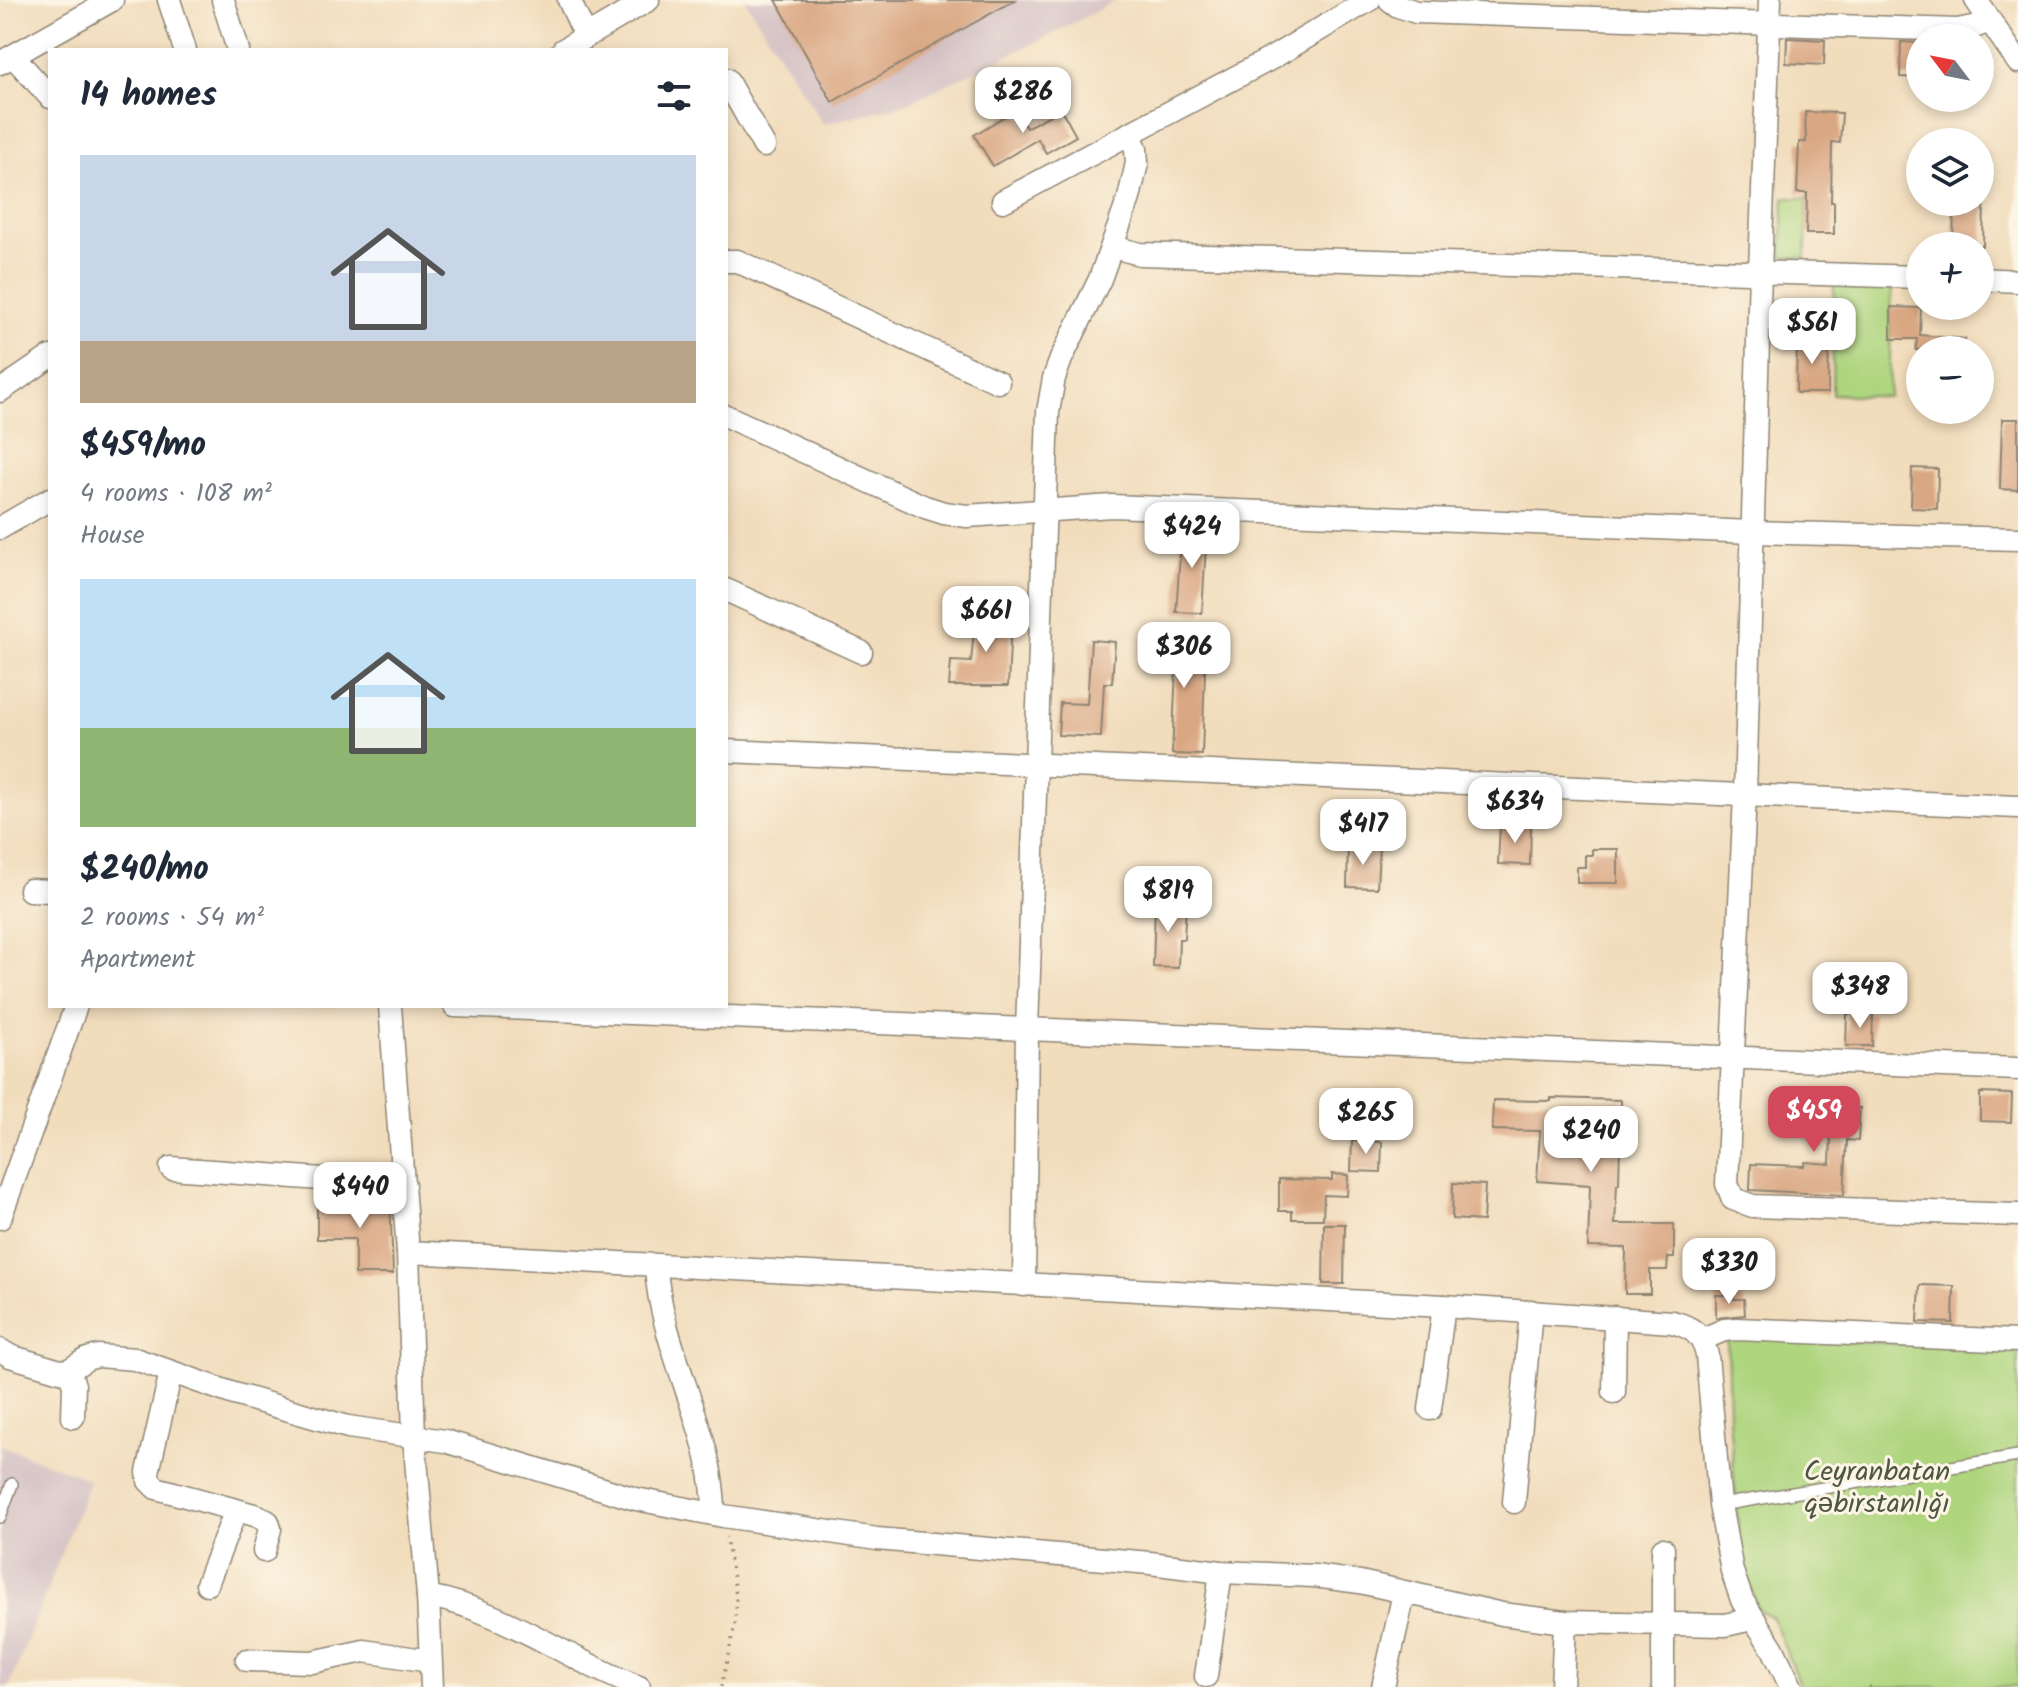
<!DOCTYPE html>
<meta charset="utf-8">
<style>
body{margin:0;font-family:Kalam,sans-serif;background:#f6f6f7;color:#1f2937;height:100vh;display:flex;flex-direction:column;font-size:30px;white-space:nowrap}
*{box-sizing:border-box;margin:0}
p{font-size:26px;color:#747a83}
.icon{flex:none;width:44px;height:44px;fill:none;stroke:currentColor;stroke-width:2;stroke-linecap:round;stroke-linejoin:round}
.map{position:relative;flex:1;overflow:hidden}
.drawer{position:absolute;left:48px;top:48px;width:680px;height:960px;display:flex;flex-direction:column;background:#fff;border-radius:0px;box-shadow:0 4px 12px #0003}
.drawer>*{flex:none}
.needle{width:52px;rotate:302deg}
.fabs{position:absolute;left:1906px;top:24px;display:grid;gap:16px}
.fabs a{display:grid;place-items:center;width:88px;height:88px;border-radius:50%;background:#fff;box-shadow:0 4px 12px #0003;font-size:40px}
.price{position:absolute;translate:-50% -68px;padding:0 18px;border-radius:16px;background:#fff;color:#222;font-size:26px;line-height:52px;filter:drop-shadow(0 2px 4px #0008)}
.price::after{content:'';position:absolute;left:50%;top:48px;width:24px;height:18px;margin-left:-12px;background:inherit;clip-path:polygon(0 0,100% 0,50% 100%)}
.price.selected{background:#d1495b;color:#fff}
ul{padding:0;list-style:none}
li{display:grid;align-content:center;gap:16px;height:424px;padding:0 32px}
li span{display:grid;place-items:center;height:248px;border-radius:0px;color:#555}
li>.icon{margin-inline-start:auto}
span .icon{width:144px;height:144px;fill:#fffc;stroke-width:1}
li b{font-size:34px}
h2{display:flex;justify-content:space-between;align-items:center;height:96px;padding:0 32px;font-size:34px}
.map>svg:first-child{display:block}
</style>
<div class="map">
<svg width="2018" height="1687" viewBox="0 0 2018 1687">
<rect width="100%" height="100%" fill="#fcf5e5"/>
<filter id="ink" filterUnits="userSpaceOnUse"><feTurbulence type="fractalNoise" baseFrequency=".0125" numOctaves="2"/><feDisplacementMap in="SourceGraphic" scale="16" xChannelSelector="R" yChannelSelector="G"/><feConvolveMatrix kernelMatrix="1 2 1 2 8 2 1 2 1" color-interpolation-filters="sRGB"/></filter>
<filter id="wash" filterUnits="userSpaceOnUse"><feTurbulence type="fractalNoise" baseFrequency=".006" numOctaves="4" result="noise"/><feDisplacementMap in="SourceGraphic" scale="32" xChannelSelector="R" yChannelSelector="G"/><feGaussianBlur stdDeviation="1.8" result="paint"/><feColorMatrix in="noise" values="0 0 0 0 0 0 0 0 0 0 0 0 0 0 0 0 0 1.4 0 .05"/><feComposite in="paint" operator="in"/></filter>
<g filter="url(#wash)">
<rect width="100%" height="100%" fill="#f1dcbb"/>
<g fill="#d2bec3">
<path d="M745,0h372l-70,37 -142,67 -82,20z"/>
<path d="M0,1445l90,35 -81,207h-9z"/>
</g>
<g fill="#afd57f" stroke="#6d8055" stroke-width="2">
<path d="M1784,198h23l-1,60 -24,-1z"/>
<path d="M1834,282l58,3 -3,112 -57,-3z"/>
<path d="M1727,1336l291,13v338h-218l-27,-69 -14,-7 -18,-54 -12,-139z"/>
</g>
<g id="blocks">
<g fill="#daa783">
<path d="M776,0h239l-183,102z"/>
<path d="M1787,38l38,2 -1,25 -38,-2z"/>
<path d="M1901,42l19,1v35l-20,-1z"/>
<path d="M1061,109l15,27 -30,17 -8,-14 -45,27 -19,-31 41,-25 11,18z"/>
<path d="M1805,112l37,1 -2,30 -8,-1 -1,60h3v32h-28l1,-41h-10l2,-51h7z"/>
<path d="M1954,202h30l-1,44h-30z"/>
<path d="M1891,307l30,1 -1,27 45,4v11h-49l1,-11h-26z"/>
<path d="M1797,338l32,1 -1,54h-32z"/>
<path d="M2002,419h16v71l-18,-1z"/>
<path d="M1912,468l26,1 -1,40 -26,-1z"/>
<path d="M1182,527l25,1 -5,85 -26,-1z"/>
<path d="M976,610l27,2 -1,9h9l-3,65h-59l2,-25 20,1z"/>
<path d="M1091,640l24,2 -3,41h-8l-3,54 -43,-2 2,-32 27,1z"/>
<path d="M1147,641l59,2 -4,112 -30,-1 4,-84 -30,-1z"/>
<path d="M1500,825l31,1 -1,39 -32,-1z"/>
<path d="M1348,847l31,1 -2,40 -30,-1z"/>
<path d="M1592,849h26v34h-41v-16h8v-12h7z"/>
<path d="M1155,903l31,1 -2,35h-5l-1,29 -25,-1z"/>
<path d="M1847,1014h26l-1,32h-26z"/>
<path d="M1980,1093l32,1 -1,28 -31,-1z"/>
<path d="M1551,1098l70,2 -2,84h-2l-2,40h59v34h-6l-1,12h-17v24h-25l1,-46 -38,-1 2,-62 -53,-4 3,-50 -48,-1 1,-30 58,1z"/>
<path d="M1795,1104l65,4 -2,33 -11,-1 -3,55 -94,-5 1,-26 53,2 1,-4 25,2 1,-29 -37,-1z"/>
<path d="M1352,1141l30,1 -1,30 -30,-1z"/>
<path d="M1332,1174l16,1 -1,21 -23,-1 -1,24h-31v-8h-13v-32l53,1z"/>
<path d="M1453,1183l32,2 -2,36 -31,-2z"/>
<path d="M317,1198h73l3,76h-38v-35h-38z"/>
<path d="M1324,1224h21l-1,60h-21z"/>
<path d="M1920,1285l34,1 -1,37 -35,-1z"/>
<path d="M1716,1295h18v4h10l1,16 -29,3z"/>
</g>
</g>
</g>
<g filter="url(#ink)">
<use href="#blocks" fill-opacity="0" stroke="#8e8473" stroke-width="2"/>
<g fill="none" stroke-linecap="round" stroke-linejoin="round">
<g stroke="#8e8473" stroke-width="14">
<g id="lane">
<path d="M1720,1505l298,-49"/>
<path d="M0,1517l12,-33"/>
</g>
</g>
<g stroke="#8e8473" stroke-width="25">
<g id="street">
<path d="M169,0l16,50"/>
<path d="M223,0l15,50"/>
<path d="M569,0l17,37"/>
<path d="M1390,0l8,6 18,6 542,18 19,-4 12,-5"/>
<path d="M1770,0l-10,271 -15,524 -18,389 6,15 20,7 265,9"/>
<path d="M1976,0l42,62"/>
<path d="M563,50l85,-50"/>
<path d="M13,56l37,41"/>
<path d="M0,63l112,-63"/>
<path d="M726,79l38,67"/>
<path d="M1003,201l267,-142 99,-59"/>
<path d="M1113,247l27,7 780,23"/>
<path d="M726,261h11l261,121"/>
<path d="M1980,279l38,2"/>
<path d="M0,391l50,-34"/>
<path d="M726,416l199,91 19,6 23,3 145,-10 641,26 265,7"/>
<path d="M0,528l50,-29"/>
<path d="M726,590l135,62"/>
<path d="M726,751l1292,56"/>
<path d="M30,890l20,1"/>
<path d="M390,1006l18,246 6,185 14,159 4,91"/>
<path d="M455,1006l1563,63"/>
<path d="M171,1168l233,17"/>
<path d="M0,1218l76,-212"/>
<path d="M408,1252l1036,54 228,16c20,5 30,12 35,33l13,150 12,66 10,29 31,49 18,38"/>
<path d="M656,1266c4,83 59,167 58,248"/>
<path d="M1024,1285l3,-255 21,-618 6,-34 7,-19 39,-80 29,-81 8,-35 -1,-14 -6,-16"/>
<path d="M1703,1339l21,-9 13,-1 281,12"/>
<path d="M0,1350l10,6 50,15 9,-1 18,-11 11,-3 37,3 99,35 114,33 97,14 191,58 87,17 154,23 273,24 71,9 93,4 46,6 142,32 63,8 160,3 27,-6"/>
<path d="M69,1370l5,15 -1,32"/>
<path d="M171,1372l-23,100 1,9 7,7 102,28 10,6 2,7 -6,22"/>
<path d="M1614,1392l1,-75"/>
<path d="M1430,1409l14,-103"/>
<path d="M1514,1502l17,-191"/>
<path d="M207,1584l29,-74"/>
<path d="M428,1596c77,14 139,64 211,91"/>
<path d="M247,1660l65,2 52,-11 66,10"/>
<path d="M1206,1676l15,-104"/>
<path d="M1663,1686v-137"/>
<path d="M1383,1687l21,-94"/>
<path d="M1562,1687l3,-65"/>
</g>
</g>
<g stroke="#8e8473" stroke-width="3" stroke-dasharray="2 6" stroke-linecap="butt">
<path d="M721,1687l14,-62 1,-29 -10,-59"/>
<path d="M1869,1687h2"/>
</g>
<use href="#lane" stroke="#fff" stroke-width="11"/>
<use href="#street" stroke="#fff" stroke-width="22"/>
</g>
</g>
<g text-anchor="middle" stroke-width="6" stroke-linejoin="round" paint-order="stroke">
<g font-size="28" fill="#4c5640" stroke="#fcf5e5">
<text x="1877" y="1480">Ceyranbatan<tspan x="1877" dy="32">qəbirstanlığı</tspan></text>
</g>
</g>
</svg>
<div class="fabs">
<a><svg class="needle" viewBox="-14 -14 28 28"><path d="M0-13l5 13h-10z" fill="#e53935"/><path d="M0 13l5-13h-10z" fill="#747a83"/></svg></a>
<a><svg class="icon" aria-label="layers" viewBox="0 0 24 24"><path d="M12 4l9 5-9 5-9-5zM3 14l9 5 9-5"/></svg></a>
<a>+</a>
<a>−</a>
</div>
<b class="price" style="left:1023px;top:135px">$286</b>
<b class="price" style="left:1812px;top:366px">$561</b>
<b class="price" style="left:1192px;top:570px">$424</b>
<b class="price" style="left:986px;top:654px">$661</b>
<b class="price" style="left:1184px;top:690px">$306</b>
<b class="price" style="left:1515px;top:845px">$634</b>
<b class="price" style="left:1363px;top:867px">$417</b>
<b class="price" style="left:1168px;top:934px">$819</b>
<b class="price" style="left:1860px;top:1030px">$348</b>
<b class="price selected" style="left:1814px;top:1154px">$459</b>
<b class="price" style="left:1366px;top:1156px">$265</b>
<b class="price" style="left:1591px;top:1174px">$240</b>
<b class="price" style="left:360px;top:1230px">$440</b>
<b class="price" style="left:1729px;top:1306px">$330</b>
<section class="drawer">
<h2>14 homes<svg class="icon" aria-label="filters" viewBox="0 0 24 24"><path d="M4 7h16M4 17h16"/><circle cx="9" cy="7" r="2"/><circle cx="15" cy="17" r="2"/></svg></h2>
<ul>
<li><span style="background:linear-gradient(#c9d6e8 75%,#b9a48a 0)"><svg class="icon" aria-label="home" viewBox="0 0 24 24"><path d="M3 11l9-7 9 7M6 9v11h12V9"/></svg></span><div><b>$459/mo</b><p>4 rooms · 108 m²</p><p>House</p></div></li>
<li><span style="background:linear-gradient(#bfe0f5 60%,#8fb573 0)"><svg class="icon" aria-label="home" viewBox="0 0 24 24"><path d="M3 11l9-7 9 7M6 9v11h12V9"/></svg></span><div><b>$240/mo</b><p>2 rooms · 54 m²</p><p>Apartment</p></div></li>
</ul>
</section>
</div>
